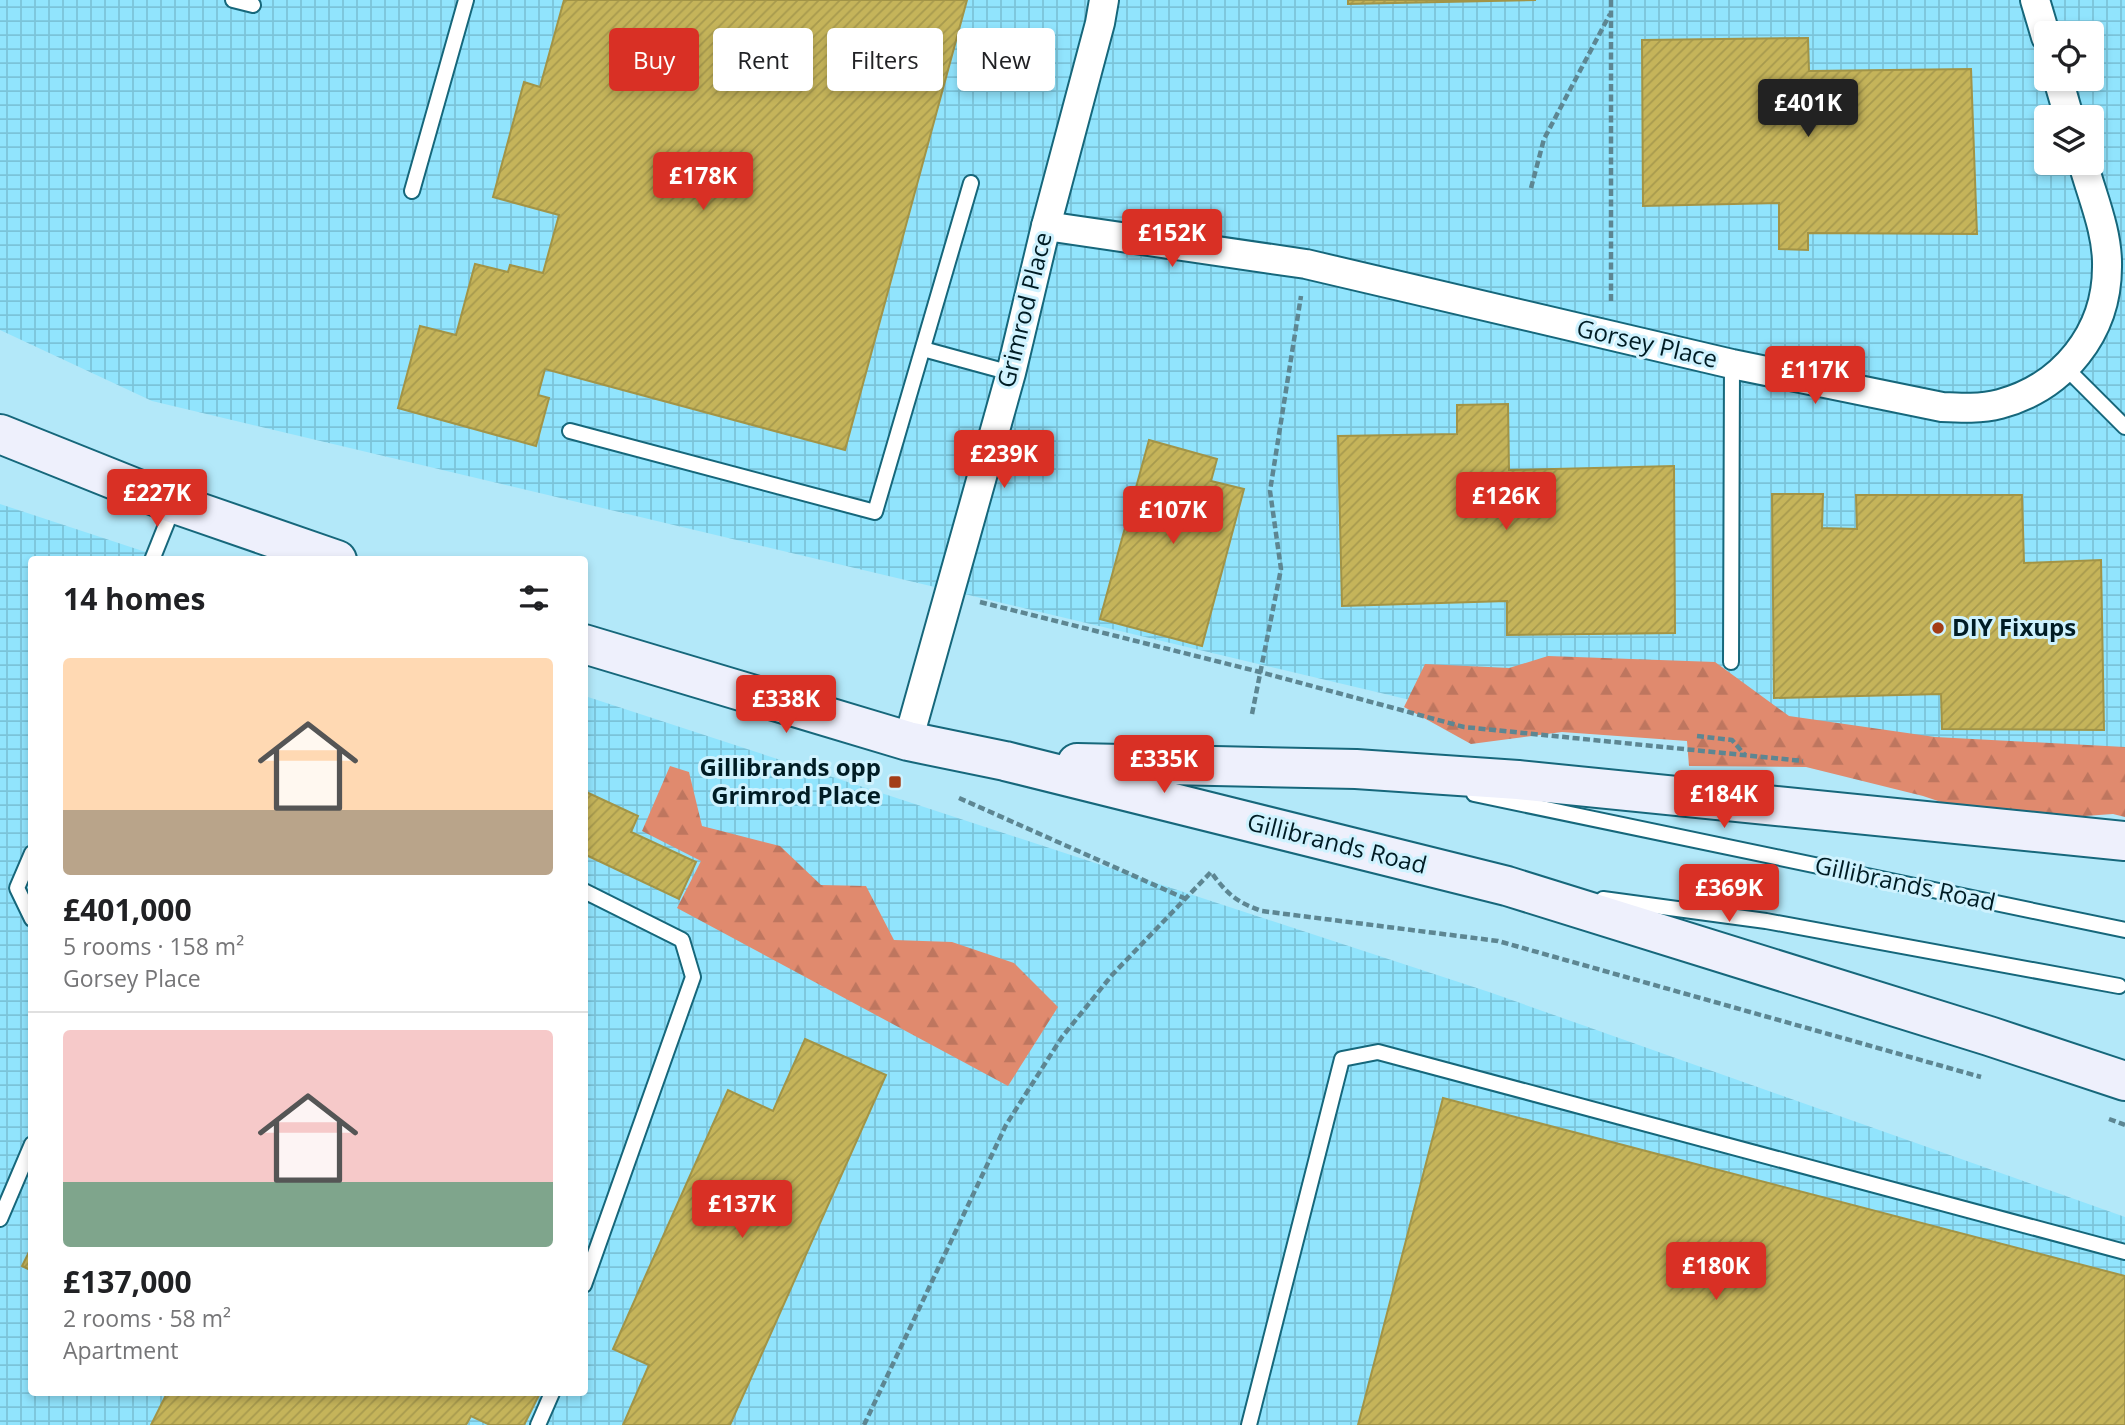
<!DOCTYPE html>
<meta charset="utf-8">
<style>
body{margin:0;font-family:"Open Sans",sans-serif;background:#f6f6f6;color:#202124;height:100vh;display:flex;flex-direction:column;font-size:26px;white-space:nowrap}
*{box-sizing:border-box;margin:0}
p{font-size:23px;color:#757577}
.icon{flex:none;width:38px;height:38px;fill:none;stroke:currentColor;stroke-width:2;stroke-linecap:round;stroke-linejoin:round}
.map{position:relative;flex:1;overflow:hidden}
.panel{position:absolute;left:28px;top:556px;width:560px;height:840px;display:flex;flex-direction:column;background:#fff;border-radius:7px;box-shadow:0 4px 10px #0003}
.panel>*{flex:none}
.guide{position:absolute;left:609px;top:28px;width:665px;height:63px;display:flex;gap:14px}
.buttons{position:absolute;left:2034px;top:21px;display:grid;gap:14px}
.buttons a{display:grid;place-items:center;width:70px;height:70px;border-radius:7px;background:#fff;box-shadow:0 4px 10px #0003;font-size:35px}
.price{position:absolute;translate:-50% -60px;padding:0 16px;border-radius:7px;background:#d93025;color:#fff;font-size:23px;line-height:46px;filter:drop-shadow(0 2px 4px #0008)}
.price::after{content:'';position:absolute;left:50%;top:42px;width:21px;height:16px;margin-left:-10px;background:inherit;clip-path:polygon(0 0,100% 0,50% 100%)}
.price.current{background:#222;color:#fff}
ul{padding:0;list-style:none}
li{display:grid;align-content:center;gap:14px;height:371px;padding:0 35px}
li+li{border-top:2px solid #e0e0e0}
li span{display:grid;place-items:center;height:217px;border-radius:7px;color:#555}
li>.icon{margin-inline-start:auto}
span .icon{width:126px;height:126px;fill:#fffc;stroke-width:1}
li b{font-size:30px}
h2{display:flex;justify-content:space-between;align-items:center;height:84px;padding:0 35px;font-size:30px}
.chip{padding:0 24px;border-radius:7px;background:#fff;box-shadow:0 4px 10px #0003;font-size:24px;line-height:63px}
.chip.current{background:#d93025;color:#fff}
.map>svg:first-child{display:block}
</style>
<div class="map">
<svg width="2125" height="1425" viewBox="0 0 2125 1425">
<defs>
<pattern id="industrial-grid" width="8" height="8" patternUnits="userSpaceOnUse" patternTransform="scale(1.75)"><rect width="8" height="8" fill="#91e4fd"/><path d="M0 4h8M4 0v8" fill="none" stroke="#7bc3d9"/></pattern>
<pattern id="forest-firs" width="22" height="20" patternUnits="userSpaceOnUse" patternTransform="scale(1.75)"><rect width="22" height="20" fill="#e08a6e"/><path d="M5 1l3.5 6h-7zM16 11l3.5 6h-7z" fill="#be765f"/></pattern>
<pattern id="building-hatch" width="6" height="6" patternUnits="userSpaceOnUse" patternTransform="scale(1.75)"><rect width="6" height="6" fill="#c5b45a"/><path d="M-1 1l2-2M0 6l6-6M5 7l2-2" fill="none" stroke="#a79a4e"/></pattern>
</defs>
<rect width="100%" height="100%" fill="#b3e8f9"/>
<g fill="url(#industrial-grid)" fill-rule="evenodd">
<path d="M0,0h2125v779l-660,-66 -1313,-312 -152,-71zM2046,33h45v46h-45zM2046,117h45v46h-45z"/>
<path d="M0,504l170,56h-138v833h552l1,-697 904,296 636,225v208h-2125z"/>
</g>
<g fill="url(#forest-firs)">
<path d="M1548,656l167,6 74,54 146,21 190,10v70l-12,-3 -42,3 -97,-4 -51,-17 -117,-29 -117,-1 -2,-25 -125,-9 -91,12 -67,-37 21,-43 84,4z"/>
<path d="M670,766l19,6 13,54 78,20 41,39 45,1 28,54 58,2 62,21 44,44 -50,79 -331,-178 24,-47 -59,-30z"/>
</g>
<g fill="url(#building-hatch)" stroke="#a29447" stroke-width="2">
<path d="M564,0h403l-122,450 -300,-81 -7,26 11,3 -13,48 -138,-38 22,-82 36,9 19,-71 33,8 2,-7 33,8 16,-58 -66,-18 31,-115 16,5z"/>
<path d="M1348,0h188l-188,4z"/>
<path d="M1808,38l1,33 162,-2 6,165 -169,-1v17l-29,-1v-46l-136,3 -1,-166z"/>
<path d="M1508,404l1,66 165,-4 1,167 -168,2v-34l-165,5 -4,-170 119,-2v-29z"/>
<path d="M1149,440l68,19 -6,22 33,8 -42,157 -102,-27z"/>
<path d="M1772,494h51l-1,34 35,1 -1,-34h166l2,68 77,-3 3,170 -162,-1 -1,-35 -167,4z"/>
<path d="M584,791l54,25 -7,16 65,30 -17,37 -95,-45z"/>
<path d="M805,1039l81,36 -156,350h-107l26,-60 -36,-16 115,-259 45,21z"/>
<path d="M1443,1098l682,178v149h-767z"/>
<path d="M32,1246v25l-10,-5z"/>
<path d="M167,1393h373l-16,32h-34l-19,-9 -5,9h-315z"/>
</g>
<g fill="none" stroke-linecap="round" stroke-linejoin="round">
<g stroke="#16677b" stroke-width="18">
<g id="lane">
<path d="M233,0l20,5"/>
<path d="M412,191l54,-191"/>
<path d="M923,349l88,24"/>
<path d="M2065,367l60,60"/>
<path d="M570,431l305,81 96,-329"/>
<path d="M152,560l22,-55"/>
<path d="M1731,662l1,-298"/>
<path d="M1474,794l651,136"/>
<path d="M32,853l-15,35 15,31"/>
<path d="M584,891l98,49 11,37 -109,308"/>
<path d="M1603,899l163,22 353,65"/>
<path d="M0,1219l32,-75"/>
<path d="M538,1425l14,-32"/>
<path d="M1249,1425l93,-366 36,-7 747,200"/>
</g>
</g>
<g stroke="#16677b" stroke-width="32">
<g id="street">
<path d="M2035,0l11,37"/>
<path d="M2058,79l11,38"/>
<path d="M1046,226l260,38 426,100 210,43c19,1 39,2 58,-3 63,-17 107,-71 107,-137 1,-35 -15,-71 -24,-104"/>
<path d="M908,741l103,-368 35,-147 54,-203 4,-23"/>
</g>
</g>
<g stroke="#16677b" stroke-width="42">
<g id="secondary">
<path d="M0,434l175,70 162,56"/>
<path d="M584,644l324,97 97,20 502,125 482,150 136,45"/>
<path d="M1077,763l279,6 162,11 607,61"/>
</g>
</g>
<g stroke="#5d8692" stroke-width="4.5" stroke-dasharray="7 3.5" stroke-linecap="butt">
<path d="M1611,0v304"/>
<path d="M1531,188l13,-49 66,-125"/>
<path d="M980,602l280,70 204,55 339,34"/>
<path d="M1252,714l29,-145 -11,-78 31,-195"/>
<path d="M1697,736l35,4 13,15"/>
<path d="M959,798l227,101"/>
<path d="M2109,1119l16,6"/>
<path d="M864,1425l142,-300 56,-88 50,-62 99,-103c16,22 25,30 51,39l236,30 483,136"/>
</g>
<use href="#lane" stroke="#fff" stroke-width="14"/>
<use href="#street" stroke="#fff" stroke-width="28"/>
<use href="#secondary" stroke="#eef0fc" stroke-width="38"/>
</g>
<g fill="#a33d17" stroke="#cff2fe" stroke-width="2.5">
<circle cx="1938" cy="628" r="7"/>
<rect x="888" y="775" width="14" height="14" rx="3.5"/>
</g>
<g text-anchor="middle" stroke-width="6" stroke-linejoin="round" paint-order="stroke">
<g font-size="24" fill="#001c24" stroke="#cff2fe">
<text transform="translate(1025 310) rotate(-76)" y="8">Grimrod Place</text>
<text transform="translate(1647 344) rotate(13)" y="8">Gorsey Place</text>
<text transform="translate(1337 844) rotate(14)" y="8">Gillibrands Road</text>
<text transform="translate(1905 884) rotate(12)" y="8">Gillibrands Road</text>
</g>
<g font-size="24" font-weight="bold" fill="#001c24" stroke="#cff2fe" text-anchor="start">
<text x="1952" y="636">DIY Fixups</text>
<text x="881" y="776" text-anchor="end">Gillibrands opp<tspan x="881" dy="28">Grimrod Place</tspan></text>
</g>
</g>
</svg>
<div class="buttons">
<a><svg class="icon" aria-label="locate" viewBox="0 0 24 24"><circle cx="12" cy="12" r="6"/><path d="M12 2v4M12 18v4M2 12h4M18 12h4"/></svg></a>
<a><svg class="icon" aria-label="layers" viewBox="0 0 24 24"><path d="M12 4l9 5-9 5-9-5zM3 14l9 5 9-5"/></svg></a>
</div>
<b class="price current" style="left:1808px;top:139px">£401K</b>
<b class="price" style="left:703px;top:212px">£178K</b>
<b class="price" style="left:1172px;top:269px">£152K</b>
<b class="price" style="left:1815px;top:406px">£117K</b>
<b class="price" style="left:1004px;top:490px">£239K</b>
<b class="price" style="left:157px;top:529px">£227K</b>
<b class="price" style="left:1506px;top:532px">£126K</b>
<b class="price" style="left:1173px;top:546px">£107K</b>
<b class="price" style="left:786px;top:735px">£338K</b>
<b class="price" style="left:1164px;top:795px">£335K</b>
<b class="price" style="left:1724px;top:830px">£184K</b>
<b class="price" style="left:1729px;top:924px">£369K</b>
<b class="price" style="left:742px;top:1240px">£137K</b>
<b class="price" style="left:1716px;top:1302px">£180K</b>
<div class="guide">
<a class="chip current">Buy</a>
<a class="chip">Rent</a>
<a class="chip">Filters</a>
<a class="chip">New</a>
</div>
<section class="panel">
<h2>14 homes<svg class="icon" aria-label="filters" viewBox="0 0 24 24"><path d="M4 7h16M4 17h16"/><circle cx="9" cy="7" r="2"/><circle cx="15" cy="17" r="2"/></svg></h2>
<ul>
<li><span style="background:linear-gradient(#ffd9b3 70%,#b9a48a 0)"><svg class="icon" aria-label="home" viewBox="0 0 24 24"><path d="M3 11l9-7 9 7M6 9v11h12V9"/></svg></span><div><b>£401,000</b><p>5 rooms · 158 m²</p><p>Gorsey Place</p></div></li>
<li><span style="background:linear-gradient(#f6c9c9 70%,#7fa58c 0)"><svg class="icon" aria-label="home" viewBox="0 0 24 24"><path d="M3 11l9-7 9 7M6 9v11h12V9"/></svg></span><div><b>£137,000</b><p>2 rooms · 58 m²</p><p>Apartment</p></div></li>
</ul>
</section>
</div>
